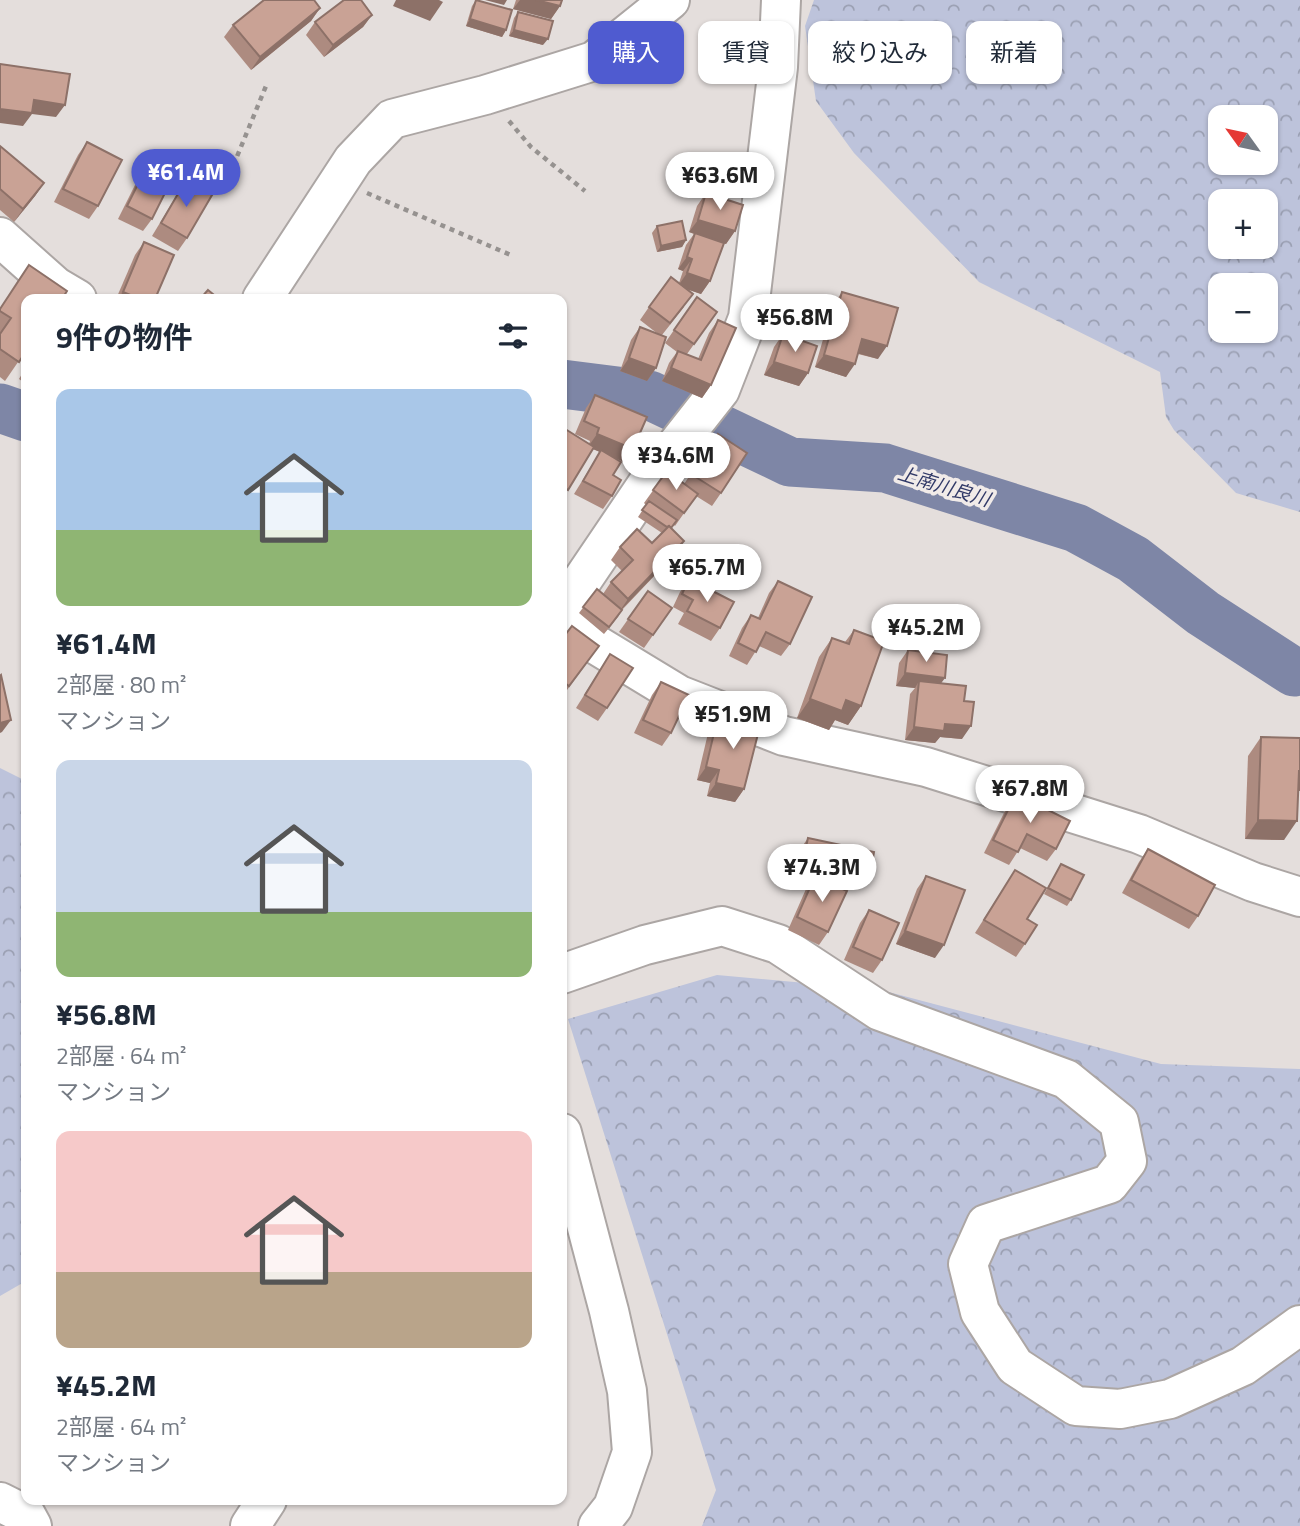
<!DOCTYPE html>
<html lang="ja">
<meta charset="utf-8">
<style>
body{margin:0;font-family:"Titillium Web","Noto Sans JP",sans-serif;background:#f6f6f7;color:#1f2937;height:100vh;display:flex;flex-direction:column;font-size:26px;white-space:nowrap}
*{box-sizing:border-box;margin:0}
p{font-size:23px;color:#747a83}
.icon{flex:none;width:38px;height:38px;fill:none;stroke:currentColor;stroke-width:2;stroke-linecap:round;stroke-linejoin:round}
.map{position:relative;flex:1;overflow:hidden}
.panel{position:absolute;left:21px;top:294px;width:546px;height:1211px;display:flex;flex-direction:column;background:#fff;border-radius:14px;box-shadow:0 2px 5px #0004}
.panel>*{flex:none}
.top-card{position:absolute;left:588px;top:21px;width:606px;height:63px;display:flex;gap:14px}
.needle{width:46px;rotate:303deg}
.buttons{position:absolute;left:1208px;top:105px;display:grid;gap:14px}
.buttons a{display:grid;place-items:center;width:70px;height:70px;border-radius:14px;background:#fff;box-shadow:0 2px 5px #0004;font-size:35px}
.price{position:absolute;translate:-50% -60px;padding:0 16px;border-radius:24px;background:#fff;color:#222;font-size:23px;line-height:46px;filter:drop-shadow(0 2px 4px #0008)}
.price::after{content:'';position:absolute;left:50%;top:42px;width:21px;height:16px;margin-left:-10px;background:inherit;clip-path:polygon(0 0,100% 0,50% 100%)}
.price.active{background:#4f5bd0;color:#fff}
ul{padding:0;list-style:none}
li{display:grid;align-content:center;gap:14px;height:371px;padding:0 35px}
li span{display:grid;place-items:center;height:217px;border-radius:14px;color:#555}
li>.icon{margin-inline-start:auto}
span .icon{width:126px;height:126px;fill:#fffc;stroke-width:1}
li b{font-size:30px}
h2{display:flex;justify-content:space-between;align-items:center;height:84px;padding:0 35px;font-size:30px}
.pill{padding:0 24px;border-radius:14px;background:#fff;box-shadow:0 2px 5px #0004;font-size:24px;line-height:63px}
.pill.active{background:#4f5bd0;color:#fff}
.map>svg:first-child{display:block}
</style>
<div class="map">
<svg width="1300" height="1526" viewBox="0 0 1300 1526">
<defs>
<pattern id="forest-crowns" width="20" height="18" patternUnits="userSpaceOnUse" patternTransform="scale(1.75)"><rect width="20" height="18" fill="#bdc3db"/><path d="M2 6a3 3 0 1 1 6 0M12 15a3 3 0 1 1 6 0" fill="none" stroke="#9ba0b3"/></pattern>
</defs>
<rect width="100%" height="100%" fill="#e4dedc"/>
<g fill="url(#forest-crowns)" fill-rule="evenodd">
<path d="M814,0h486v512l-64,-19 -62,-63 -8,-13 -6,-45 -181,-90 -125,-129 -38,-52 -11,-75zM1220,117h45v46h-45zM1220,201h45v46h-45zM1220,285h45v46h-45z"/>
<path d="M0,768l26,13v500l-26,15z"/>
<path d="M717,975l164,15 280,74 139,5v457h-598l14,-36 -148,-471z"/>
</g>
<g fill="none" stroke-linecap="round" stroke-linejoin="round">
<g stroke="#7e86a6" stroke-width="49">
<path d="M562,384l87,11 141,67 95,6 191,60 57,31 70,54 91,59"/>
<path d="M0,408l26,9"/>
</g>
<g stroke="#aca6a4" stroke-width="42">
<g id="minor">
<path d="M0,237l55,49 22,13"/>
<path d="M262,299l91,-139 39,-41 93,-24 109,-34 76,-61"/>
<path d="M562,610l92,-136 66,-84 28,-72 30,-251 3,-67"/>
<path d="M562,624l117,71 105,41 142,31 213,67 114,48 47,15"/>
<path d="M562,974l83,-29 77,-19 56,18 102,67 186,68 53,43 8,39 -18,23 -123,40 -18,40 12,48 35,54 61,40 44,3 50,-10 73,-33 57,-41"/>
<path d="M562,1133l47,178 18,80 5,61 -19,55 -15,19"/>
<path d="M0,1502l26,13 6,11"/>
<path d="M250,1526l17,-26"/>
</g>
</g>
<g stroke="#969290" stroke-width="4.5" stroke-dasharray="5 5" stroke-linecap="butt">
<path d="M509,121l22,26 54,44"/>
<path d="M222,193l44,-107"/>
<path d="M367,193l146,63"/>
</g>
<use href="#minor" stroke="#fff" stroke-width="38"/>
</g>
<g fill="#ad8b80">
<path d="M476,0l30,30 -4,7 -36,-11 6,-20z"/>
<path d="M516,0h47l-2,2 -1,4 -9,13 -38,-10z"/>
<path d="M320,8l-9,13 -60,49 -27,-33 9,-12z"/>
<path d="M518,12l25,33 -34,-9 5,-18z"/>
<path d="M372,15l-9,12 -39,30 -18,-22 9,-13z"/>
<path d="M87,142l11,64 -9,13 -35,-17 24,-47z"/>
<path d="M0,146l44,37 -9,13 -21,26 -14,-12z"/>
<path d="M147,166l5,53 -9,12 -25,-12 20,-40z"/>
<path d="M186,180l1,58 -9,13 -26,-15z"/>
<path d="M706,193l29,38 -9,13 -2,-1 -14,38 -9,13 -15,-5 -2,18 -22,28 -6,33 -9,13 -27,-10 11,-31 9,-13 18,7 -18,-14 9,-13 30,-24 4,-12 -5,-2 8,-24 8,-11 -5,-2 8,-26z"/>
<path d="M657,226l29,14 -4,7 -25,5 -5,-19z"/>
<path d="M144,242l11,57h-39l19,-44z"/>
<path d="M67,291l-62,90 -5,-4v-69z"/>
<path d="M842,292l36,67 -20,-5 -12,23 -31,-10 18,-62z"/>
<path d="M697,297l20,15 -30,42 11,5 11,-26 9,-13 -7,65 -9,13 -40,-17 7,-18 8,-11 -12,-9z"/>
<path d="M783,334l25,39 -9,13 -35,-11 10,-28z"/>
<path d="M26,367v17l-7,-5z"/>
<path d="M595,395l29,67 -9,-4 -3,38 -9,13 -29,-15 26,-42 -7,-3 -31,50v-72l27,17 1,-3 -15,-7 11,-26z"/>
<path d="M718,434l3,59 -9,13 -16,-10 -21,30 -1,-1 -3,3 13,13 -9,13 -53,56 -4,7 -14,17 -25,-21 18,-24 6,5 8,-12 11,-11 -11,-11 9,-13 32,-4 10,-10 -24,-16 8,-12 -2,-2 23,-32 17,13z"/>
<path d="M689,579l31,49 -9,13 -33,-17 6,-11 -11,-6 7,-15z"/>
<path d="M778,581l12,63 -9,12 -22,-10 -12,19 -18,-9 13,-28 9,-13 7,3 11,-25z"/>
<path d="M648,591l24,17 -28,40 -25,-16z"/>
<path d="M854,630l7,76 -13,19 -13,-5 -6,10 -32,-12 22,-61 13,-19 13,4z"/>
<path d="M562,639l37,7 -37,51z"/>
<path d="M908,650l33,34 21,55 -22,-2 -5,6 -30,-3 5,-46 5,-6 -19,-2 3,-23z"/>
<path d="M610,654l-3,54 -9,13 -22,-13z"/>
<path d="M661,682l10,51 -9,13 -28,-13 18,-38z"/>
<path d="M718,716l26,73 -9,13 -28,-6 3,-13 -13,-3 12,-51z"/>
<path d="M1261,737l37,54 -14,49 -39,-1 3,-83z"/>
<path d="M1016,794l40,55 -9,12 -27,-13 -11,17 -25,-12 23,-46z"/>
<path d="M808,838l62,37 -9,13 -42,-10 9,54 -9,13 -31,-15 18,-41 9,-12 -21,-4 5,-22z"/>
<path d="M1148,849l50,67 -9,13 -67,-36 17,-31z"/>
<path d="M1061,864l10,36 -4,6 -23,-12z"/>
<path d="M1015,870l12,49 -2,25 -9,13 -41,-24z"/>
<path d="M926,876l9,82 -39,-14 21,-55z"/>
<path d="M869,910l13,50 -9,13 -29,-13 16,-37z"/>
</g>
<g fill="#8d7168">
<path d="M396,0h43l4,2 -13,19 -37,-15z"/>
<path d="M485,0h22l-3,5z"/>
<path d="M520,0h16l24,6 -9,13 -38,-10z"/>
<path d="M320,8l-9,13 -60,49 9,-13z"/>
<path d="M372,15l-9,12 -39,30 9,-12z"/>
<path d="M470,19l36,11 -4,7 -36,-11z"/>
<path d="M514,30l34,9 -5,6 -34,-9z"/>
<path d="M34,100l31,5 -9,12 -24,-3 -9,12 -23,-3v-14z"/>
<path d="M44,183l-9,13 -21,26 9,-13z"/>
<path d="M698,220l37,11 -9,13 -37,-12z"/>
<path d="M686,240l-4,7 -25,5 4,-6z"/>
<path d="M687,257l5,2 -9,12 -5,-2z"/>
<path d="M687,273l23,8 -9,13 -23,-8z"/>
<path d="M123,292l17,7h-23z"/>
<path d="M862,339l25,7 -9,13 -25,-7z"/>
<path d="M824,355l31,9 -9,13 -31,-10z"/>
<path d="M629,358l27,10 -9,13 -27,-10z"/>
<path d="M774,362l34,11 -9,13 -35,-11z"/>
<path d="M671,368l40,17 -9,13 -40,-17z"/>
<path d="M597,434l36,15 -9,13 -36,-15z"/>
<path d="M684,541l-9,13 -56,58 9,-13z"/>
<path d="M905,673l40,5 -9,12 -17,-9 -4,7 -19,-2z"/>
<path d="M810,699l36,1 15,6 -13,19 -13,-5 -6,10 -32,-12z"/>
<path d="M11,720l-9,12 -2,1v-10z"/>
<path d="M945,724l26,2 -9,13 -22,-2 -5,6 -30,-3 9,-13z"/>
<path d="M706,767l13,3 -9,13 -13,-3z"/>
<path d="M1299,771h1v20l-14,-1z"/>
<path d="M716,783l28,6 -9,13 -28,-6z"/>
<path d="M1258,820l39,1 -13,19 -39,-1z"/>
<path d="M803,860l67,15 -9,13 -67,-15z"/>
<path d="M905,931l39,14 -9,13 -39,-14z"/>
</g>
<g fill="#c9a295" stroke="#8d7168" stroke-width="2">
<path d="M264,0h50l6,8 -60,49 -27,-32z"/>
<path d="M344,0h17l11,15 -39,30 -18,-23z"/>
<path d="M476,0l36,10 -6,20 -36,-11z"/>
<path d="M536,0h26l-2,6z"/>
<path d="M518,12l35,9 -5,18 -34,-9z"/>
<path d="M0,64l70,10 -5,31 -31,-5 -2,13 -32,-4z"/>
<path d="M87,142l35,18 -24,46 -35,-17z"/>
<path d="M0,146l44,37 -21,26 -23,-20z"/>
<path d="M147,166l25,13 -20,40 -25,-13z"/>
<path d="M186,180l26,15 -25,43 -26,-15z"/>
<path d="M706,193l37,12 -8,26 -37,-11z"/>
<path d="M682,221l4,19 -25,6 -4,-20z"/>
<path d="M695,233l29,10 -14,38 -23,-8 5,-14 -5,-2z"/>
<path d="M144,242l30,13 -19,44h-15l-17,-7z"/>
<path d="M29,265l38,26 -5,8h-36v52l-7,11 -19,-13v-15l11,-16 -11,-7v-2z"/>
<path d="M671,277l22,17 -23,29 -21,-16z"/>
<path d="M208,290l11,9h-19z"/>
<path d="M842,292l56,16 -11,38 -25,-7 -7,25 -31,-9z"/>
<path d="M697,297l20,15 -23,32 -20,-14z"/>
<path d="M718,320l18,8 -25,57 -40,-17 7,-17 23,9z"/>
<path d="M640,327l26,10 -10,31 -27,-10z"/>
<path d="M783,334l34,12 -9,27 -34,-11z"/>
<path d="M595,395l52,22 -14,32 -36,-15 2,-6 -15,-7z"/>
<path d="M562,427l32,20 -26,43 -6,-4v-17l1,-2h-1z"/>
<path d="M718,434l29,19 -26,40 -30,-19z"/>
<path d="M601,450l20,12 -8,13 8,5 -9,16 -29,-15z"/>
<path d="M667,471l31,23 -14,19 -31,-23z"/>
<path d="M649,501l28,19 -6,8 -2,-2 -2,1 -25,-17z"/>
<path d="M669,526l15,15 -56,58 -17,-17 22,-22 -13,-13 17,-18 15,14z"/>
<path d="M689,579l45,23 -14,26 -33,-17 6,-11 -11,-6z"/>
<path d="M778,581l34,16 -22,47 -24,-12 -10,20 -18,-9 13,-28 9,4z"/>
<path d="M597,589l25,21 -13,17 -26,-20z"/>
<path d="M648,591l24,17 -19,27 -25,-16z"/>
<path d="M572,626l27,20 -30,40 -7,-5v-20l1,-2 -1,-2v-18z"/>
<path d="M854,630l30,11 -23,65 -15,-6 -4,11 -32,-12 22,-61 17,6z"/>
<path d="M908,650l39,5 -2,23 -40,-5z"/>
<path d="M610,654l23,14 -26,40 -22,-13z"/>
<path d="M1,675l10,45 -11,3v-47z"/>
<path d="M919,681l47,5 -2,15 10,1 -3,24 -26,-2 -1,7 -30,-4z"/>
<path d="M661,682l28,13 -18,38 -28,-13z"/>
<path d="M718,716l42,10 -16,63 -28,-6 3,-13 -13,-3z"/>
<path d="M1261,737l39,1v33h-1l-2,50 -39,-1z"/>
<path d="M1016,794l54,27 -14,28 -29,-15 -9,18 -25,-12z"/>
<path d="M808,838l66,14 -4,23 -67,-15z"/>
<path d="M1148,849l67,36 -17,31 -67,-36z"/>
<path d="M1061,864l23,11 -13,25 -23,-12z"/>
<path d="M1015,870l31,18 -19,31 10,6 -12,19 -41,-24z"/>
<path d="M815,876l32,15 -19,41 -31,-15z"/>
<path d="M926,876l39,14 -21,55 -39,-14z"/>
<path d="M869,910l30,13 -17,37 -29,-13z"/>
</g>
<g text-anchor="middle" stroke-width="7" stroke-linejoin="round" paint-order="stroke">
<g font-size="19" font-style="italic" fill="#323a68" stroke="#f1ebe9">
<text transform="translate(944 486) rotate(17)" y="7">上南川良川</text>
</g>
</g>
</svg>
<div class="buttons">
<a><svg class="needle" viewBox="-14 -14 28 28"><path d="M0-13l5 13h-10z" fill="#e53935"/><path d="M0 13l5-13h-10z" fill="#747a83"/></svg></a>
<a>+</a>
<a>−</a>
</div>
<b class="price active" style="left:186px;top:209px">¥61.4M</b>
<b class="price" style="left:720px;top:212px">¥63.6M</b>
<b class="price" style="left:795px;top:354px">¥56.8M</b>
<b class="price" style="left:676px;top:492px">¥34.6M</b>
<b class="price" style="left:707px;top:604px">¥65.7M</b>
<b class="price" style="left:926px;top:664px">¥45.2M</b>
<b class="price" style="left:733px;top:751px">¥51.9M</b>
<b class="price" style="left:1030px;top:825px">¥67.8M</b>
<b class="price" style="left:822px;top:904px">¥74.3M</b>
<div class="top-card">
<a class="pill active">購入</a>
<a class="pill">賃貸</a>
<a class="pill">絞り込み</a>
<a class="pill">新着</a>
</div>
<section class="panel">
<h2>9件の物件<svg class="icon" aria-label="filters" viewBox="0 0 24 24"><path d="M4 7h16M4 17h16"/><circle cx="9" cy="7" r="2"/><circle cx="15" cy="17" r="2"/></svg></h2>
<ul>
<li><span style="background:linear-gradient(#a9c7e8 65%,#8fb573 0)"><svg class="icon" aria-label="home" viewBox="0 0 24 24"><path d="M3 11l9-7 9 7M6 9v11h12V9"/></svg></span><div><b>¥61.4M</b><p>2部屋 · 80 m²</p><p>マンション</p></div></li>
<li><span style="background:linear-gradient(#c9d6e8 70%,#8fb573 0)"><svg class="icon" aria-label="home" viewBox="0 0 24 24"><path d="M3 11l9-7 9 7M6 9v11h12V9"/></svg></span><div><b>¥56.8M</b><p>2部屋 · 64 m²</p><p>マンション</p></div></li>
<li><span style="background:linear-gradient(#f6c9c9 65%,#b9a48a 0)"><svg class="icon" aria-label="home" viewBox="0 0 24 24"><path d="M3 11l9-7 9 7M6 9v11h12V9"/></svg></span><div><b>¥45.2M</b><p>2部屋 · 64 m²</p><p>マンション</p></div></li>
</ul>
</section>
</div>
